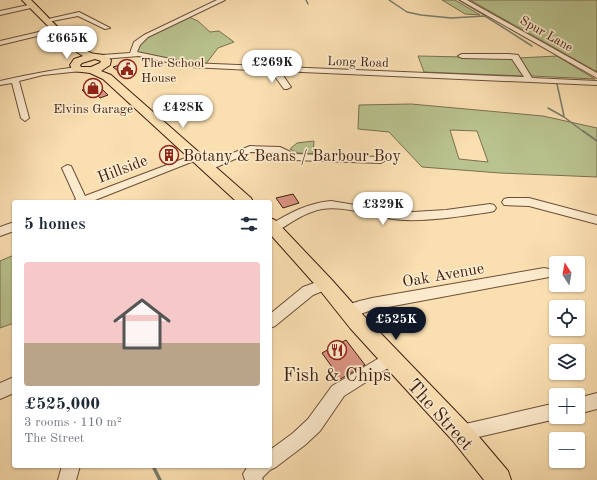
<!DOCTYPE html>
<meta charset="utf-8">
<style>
body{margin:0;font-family:"Old Standard TT",serif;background:#f6f6f7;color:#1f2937;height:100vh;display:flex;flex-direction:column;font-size:15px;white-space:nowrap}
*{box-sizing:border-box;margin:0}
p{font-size:13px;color:#747a83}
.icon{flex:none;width:22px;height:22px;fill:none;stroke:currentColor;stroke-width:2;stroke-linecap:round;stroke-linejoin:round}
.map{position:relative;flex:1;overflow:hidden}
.sheet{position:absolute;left:12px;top:200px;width:260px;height:268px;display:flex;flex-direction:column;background:#fff;border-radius:4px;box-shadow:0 1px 3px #0004}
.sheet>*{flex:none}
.needle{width:26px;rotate:349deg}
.fabs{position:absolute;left:549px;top:256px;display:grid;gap:8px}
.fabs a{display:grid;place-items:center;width:36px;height:36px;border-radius:4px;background:#fff;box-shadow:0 1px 3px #0004;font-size:20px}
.price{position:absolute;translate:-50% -34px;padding:0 9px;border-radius:14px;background:#fff;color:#222;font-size:13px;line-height:26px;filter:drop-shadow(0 1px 2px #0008)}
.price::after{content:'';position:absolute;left:50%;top:24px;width:12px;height:9px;margin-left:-6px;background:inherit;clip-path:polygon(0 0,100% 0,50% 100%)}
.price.on{background:#111827;color:#fff}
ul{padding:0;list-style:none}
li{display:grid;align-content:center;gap:8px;height:212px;padding:0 12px}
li+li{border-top:1px solid #e0e1e3}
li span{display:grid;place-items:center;height:124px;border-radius:4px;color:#555}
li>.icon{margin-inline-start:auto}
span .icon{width:72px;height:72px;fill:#fffc;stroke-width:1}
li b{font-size:17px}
h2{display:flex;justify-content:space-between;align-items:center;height:48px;padding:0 12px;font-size:17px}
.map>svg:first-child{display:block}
</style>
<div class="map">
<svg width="597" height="480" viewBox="0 0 597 480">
<rect width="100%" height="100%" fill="#fadfb1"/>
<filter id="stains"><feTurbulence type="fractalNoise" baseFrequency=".005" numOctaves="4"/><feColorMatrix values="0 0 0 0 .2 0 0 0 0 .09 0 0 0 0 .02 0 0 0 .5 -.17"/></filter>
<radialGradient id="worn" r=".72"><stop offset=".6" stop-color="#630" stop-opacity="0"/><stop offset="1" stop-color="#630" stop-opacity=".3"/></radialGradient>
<g fill="#b9c38f" stroke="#7b7050" fill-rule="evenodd">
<path d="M442,0h13l25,15 -15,-1z"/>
<path d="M470,0h127v72z"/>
<path d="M189,17l9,4 12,11 9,-1 15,11 -16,6 -13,17 -13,-1 -55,-11 1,-5 5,-9z"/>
<path d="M418,56l92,2 3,2 10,16 -99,-4z"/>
<path d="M557,56l38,23 -63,-3 -14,-18z"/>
<path d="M411,104l132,12 54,12v49l-97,-4 -78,-6 -33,-35 -31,-3 1,-24zM450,130l27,1 11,31 -29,-3z"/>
<path d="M314,141l-1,13 -15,-1 -8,-4 7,-6z"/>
<path d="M14,255v68l-14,5v-67z"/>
</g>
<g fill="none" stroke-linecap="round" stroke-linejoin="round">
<g stroke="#787d6c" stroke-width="1.5">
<path d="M306,0l2,4"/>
<path d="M389,0l18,12 14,3 30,3 34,-2 47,30"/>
<path d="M459,0l27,16"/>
<path d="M557,84l7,32"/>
<path d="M548,108l16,9 20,15"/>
</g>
<path stroke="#787d6c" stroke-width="2" d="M583,131l14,10"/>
<path stroke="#787d6c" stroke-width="3.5" d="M153,466l7,14"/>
</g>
<g fill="#db9483" stroke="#3d1e11">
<path d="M123,64l3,2 2,-1 8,7 -12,4 -11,-9z"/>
<path d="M94,84h3l11,11 -8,3 -4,-5 -8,3 -6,-6 3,-1 -2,-2z"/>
<path d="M293,194l6,9 -16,5 -7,-10z"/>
<path d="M346,340l19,25 -30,17 -7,-12 4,-3 -10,-14z"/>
</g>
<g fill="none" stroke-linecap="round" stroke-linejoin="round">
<g stroke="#6c4e39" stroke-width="2">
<g id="minor">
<path d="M217,0h8l-77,37 -8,8 -3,7 53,11 334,14 -12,-18 -50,-1 -4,-2 4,-2h47l9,1 14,23 65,3v4l-317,-14 11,16 -4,2h-3l-13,-18 -81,-4 -51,-11 -37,3 -4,-2 4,-2 28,-2 4,-11 10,-7z"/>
<path d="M460,0h7l130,73v5z"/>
<path d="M33,4l3,2 -1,1 -35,8v-4z"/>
<path d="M79,12l31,16 -5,1 -27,-13 -31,6 -3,-2z"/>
<path d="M56,28l3,2 -1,1 -58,14v-4z"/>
<path d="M78,67h3v4l-38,4 -24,6 10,37 -4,3 -4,-3 -9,-35 -12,2v-4c26,-6 51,-11 78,-14z"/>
<path d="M250,146l30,1 15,7 86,3 5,3 -5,3 -88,-3 -15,-7 -27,-1 -39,17h-8l-1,-2 1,-2z"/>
<path d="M196,154l5,3 -2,2 -109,43h-17l3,-3 -14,-31 5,-3 4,1 14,30z"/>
<path d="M508,198h21l68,18v8l-68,-18 -25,-1 -2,-3 2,-3z"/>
<path d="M331,201l55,9 27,2 33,-2 44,-6 4,1 2,3 -2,3 -4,1c-28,4 -57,9 -86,8 -27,-1 -55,-15 -82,-11 -16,3 -31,13 -44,22l-4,1 -4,-1v-6c19,-12 38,-22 61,-24z"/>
<path d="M14,222v9l-14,5v-9z"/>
<path d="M544,268l5,1 1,4 -1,4 -5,1 -172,32 -23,8 -5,-2 -2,-4c5,-10 20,-11 30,-14z"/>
<path d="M325,279l5,1 2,4 -2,4 -17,7 -38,31 -5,2v-14l33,-27z"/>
<path d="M391,351l5,2 3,5 -3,5 -52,33 -24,35 -15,14 -29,22 -6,3 -8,8 1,2h-18l-2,-6 5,-8h22v-16l23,-17 15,-14 24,-33z"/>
<path d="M14,377v16l-14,6v-16z"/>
<path d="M597,393v16l-19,5v-16z"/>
<path d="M556,403v14h5l-5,2 -95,22 -6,-2 -2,-6 2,-6 6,-2z"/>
<path d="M62,466h18l-4,14h-18z"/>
</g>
</g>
<g stroke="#3d1e11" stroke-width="2">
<g id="major">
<path d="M22,0h9c16,15 38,42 58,52 7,4 16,0 22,8l-1,5 -9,6 10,4 140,123 2,4h-16l-134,-123 -13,-6 -17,-2 -3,-6 4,-6 9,-3 -14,-9zM95,59l6,2 -1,2 -9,4h-10l-1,-2 2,-2z"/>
<path d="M270,218l5,2 56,59 33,37 105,109 39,46 3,9h-27l-31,-39 -103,-113 -31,-39 -49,-55z"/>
</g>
</g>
<use href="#minor" fill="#fceacc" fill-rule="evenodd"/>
<use href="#major" fill="#fadfb1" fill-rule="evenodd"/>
</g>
<defs>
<g id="civic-ring" transform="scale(1)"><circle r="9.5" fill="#fceacc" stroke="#8f2418" stroke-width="1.5"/><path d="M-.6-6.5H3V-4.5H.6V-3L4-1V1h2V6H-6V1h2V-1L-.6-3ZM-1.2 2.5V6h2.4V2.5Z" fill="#8f2418"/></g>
<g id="shop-ring" transform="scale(1)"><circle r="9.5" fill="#fceacc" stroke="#8f2418" stroke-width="1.5"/><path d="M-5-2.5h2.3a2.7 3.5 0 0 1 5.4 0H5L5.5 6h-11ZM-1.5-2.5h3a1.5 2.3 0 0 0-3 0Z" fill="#8f2418"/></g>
<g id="building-ring" transform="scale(1)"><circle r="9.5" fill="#fceacc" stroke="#8f2418" stroke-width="1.5"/><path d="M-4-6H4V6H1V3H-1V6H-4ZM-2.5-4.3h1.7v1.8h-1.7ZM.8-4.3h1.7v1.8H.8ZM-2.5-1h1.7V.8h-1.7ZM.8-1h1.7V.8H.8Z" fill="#8f2418"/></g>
<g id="restaurant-ring" transform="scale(1)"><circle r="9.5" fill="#fceacc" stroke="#8f2418" stroke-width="1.5"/><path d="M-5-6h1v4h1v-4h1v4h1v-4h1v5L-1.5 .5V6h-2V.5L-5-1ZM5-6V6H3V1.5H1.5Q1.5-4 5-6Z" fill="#8f2418"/></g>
</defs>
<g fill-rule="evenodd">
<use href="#civic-ring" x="127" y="69"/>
<use href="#shop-ring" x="93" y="88"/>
<use href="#building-ring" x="169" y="155"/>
<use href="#restaurant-ring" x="337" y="350"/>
</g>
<g text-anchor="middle" stroke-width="3.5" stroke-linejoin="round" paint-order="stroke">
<g font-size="13" fill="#3d1e11" stroke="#fceacc">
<text transform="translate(547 33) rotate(30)" y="5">Spur Lane</text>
<text transform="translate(358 61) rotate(2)" y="5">Long Road</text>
</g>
<g font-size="13" fill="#3d1e11" stroke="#fceacc" text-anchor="start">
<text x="141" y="67">The School<tspan x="141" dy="15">House</tspan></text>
<text x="93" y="113" text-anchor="middle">Elvins Garage</text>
</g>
<g font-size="16" fill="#3d1e11" stroke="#fceacc" text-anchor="start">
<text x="183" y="161">Botany &amp; Beans / Barbour Boy</text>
</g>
<g font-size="16" fill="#3d1e11" stroke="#fceacc">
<text transform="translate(122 168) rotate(-21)" y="6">Hillside</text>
<text transform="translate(443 274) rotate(-10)" y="6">Oak Avenue</text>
</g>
<g font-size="19" fill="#3d1e11" stroke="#fceacc">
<text x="337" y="381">Fish &amp; Chips</text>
</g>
<g font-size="19" fill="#3d1e11" stroke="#fceacc">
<text transform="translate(441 414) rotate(48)" y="7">The Street</text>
</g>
</g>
<rect width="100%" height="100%" filter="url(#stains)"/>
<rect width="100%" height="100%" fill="url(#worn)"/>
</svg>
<div class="fabs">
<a><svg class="needle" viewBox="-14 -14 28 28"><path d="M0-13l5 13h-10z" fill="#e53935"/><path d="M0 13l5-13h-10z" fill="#747a83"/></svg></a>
<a><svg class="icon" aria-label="locate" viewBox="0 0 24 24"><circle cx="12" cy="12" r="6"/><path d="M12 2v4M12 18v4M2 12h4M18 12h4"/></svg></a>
<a><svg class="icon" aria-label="layers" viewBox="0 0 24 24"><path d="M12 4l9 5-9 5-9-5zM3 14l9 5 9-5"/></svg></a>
<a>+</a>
<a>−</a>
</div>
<b class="price" style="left:67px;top:60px">£665K</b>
<b class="price" style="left:272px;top:84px">£269K</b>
<b class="price" style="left:183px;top:129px">£428K</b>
<b class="price" style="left:383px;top:226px">£329K</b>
<b class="price on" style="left:396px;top:341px">£525K</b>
<section class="sheet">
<h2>5 homes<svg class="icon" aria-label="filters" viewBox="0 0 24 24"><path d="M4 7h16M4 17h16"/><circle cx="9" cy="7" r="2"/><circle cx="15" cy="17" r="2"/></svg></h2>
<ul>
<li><span style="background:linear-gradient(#f6c9c9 65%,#b9a48a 0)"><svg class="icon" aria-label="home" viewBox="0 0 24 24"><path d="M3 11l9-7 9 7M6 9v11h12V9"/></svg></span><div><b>£525,000</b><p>3 rooms · 110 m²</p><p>The Street</p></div></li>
</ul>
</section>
</div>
